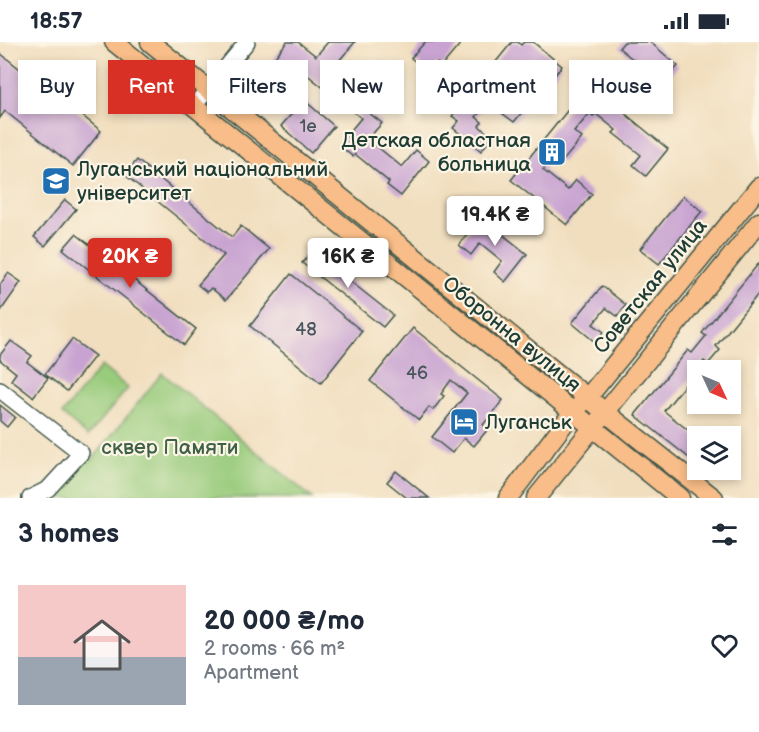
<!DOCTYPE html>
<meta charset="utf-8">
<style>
body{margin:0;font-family:"Balsamiq Sans",sans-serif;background:#f2f2f3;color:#1f2937;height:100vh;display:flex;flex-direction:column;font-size:22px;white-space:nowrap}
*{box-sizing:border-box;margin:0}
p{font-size:20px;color:#747a83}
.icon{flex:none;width:33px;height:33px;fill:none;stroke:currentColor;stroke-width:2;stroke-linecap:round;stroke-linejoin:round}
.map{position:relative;height:456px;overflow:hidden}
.side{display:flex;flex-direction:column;background:#fff;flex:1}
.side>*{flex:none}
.top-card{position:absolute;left:18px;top:18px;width:723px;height:54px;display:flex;gap:12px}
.needle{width:39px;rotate:134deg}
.tools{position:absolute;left:687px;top:318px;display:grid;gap:12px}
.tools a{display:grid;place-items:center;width:54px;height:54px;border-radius:0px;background:#fff;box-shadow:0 3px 9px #0003;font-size:30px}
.price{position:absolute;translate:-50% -51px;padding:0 14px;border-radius:6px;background:#fff;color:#222;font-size:20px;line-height:39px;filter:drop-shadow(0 2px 3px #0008)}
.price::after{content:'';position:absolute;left:50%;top:36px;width:18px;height:14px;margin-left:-9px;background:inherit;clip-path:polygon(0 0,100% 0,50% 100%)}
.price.on{background:#d93025;color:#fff}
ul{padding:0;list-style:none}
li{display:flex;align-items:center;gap:18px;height:150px;padding:0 18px}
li+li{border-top:2px solid #e0e1e3}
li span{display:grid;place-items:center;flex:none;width:168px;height:120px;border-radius:0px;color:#555}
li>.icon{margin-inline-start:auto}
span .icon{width:72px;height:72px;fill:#fffc;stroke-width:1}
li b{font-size:26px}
h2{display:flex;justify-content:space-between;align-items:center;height:72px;padding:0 18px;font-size:26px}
.tag{padding:0 21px;border-radius:0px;background:#fff;box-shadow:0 3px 9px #0003;font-size:21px;line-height:54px}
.tag.on{background:#d93025;color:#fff}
.status{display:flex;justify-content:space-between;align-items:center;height:42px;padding:0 30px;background:#fff;direction:ltr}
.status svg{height:16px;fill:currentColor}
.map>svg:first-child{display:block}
</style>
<div class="status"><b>18:57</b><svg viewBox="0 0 49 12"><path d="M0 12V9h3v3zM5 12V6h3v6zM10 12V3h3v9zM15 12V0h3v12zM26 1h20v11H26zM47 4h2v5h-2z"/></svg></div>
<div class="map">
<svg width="759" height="456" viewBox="0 0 759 456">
<rect width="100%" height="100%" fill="#fcf5e5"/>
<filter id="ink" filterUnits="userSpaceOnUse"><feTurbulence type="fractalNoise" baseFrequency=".0167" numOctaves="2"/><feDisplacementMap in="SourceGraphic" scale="12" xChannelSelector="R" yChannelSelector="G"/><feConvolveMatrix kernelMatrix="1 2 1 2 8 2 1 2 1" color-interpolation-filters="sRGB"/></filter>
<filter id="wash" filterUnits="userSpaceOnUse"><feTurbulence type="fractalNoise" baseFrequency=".008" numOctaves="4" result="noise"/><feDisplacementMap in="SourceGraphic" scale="24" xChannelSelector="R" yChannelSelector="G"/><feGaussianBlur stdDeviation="1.35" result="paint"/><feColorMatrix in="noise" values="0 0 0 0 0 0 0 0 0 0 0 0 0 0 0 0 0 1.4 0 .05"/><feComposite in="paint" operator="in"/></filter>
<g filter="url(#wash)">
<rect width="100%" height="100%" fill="#f1debe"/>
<g fill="#98cb7c" stroke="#5c8458" stroke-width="1.5">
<path d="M101,324l27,22 -40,48 -26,-22z"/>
<path d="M162,331l150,125h-277l47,-43 10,5z"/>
</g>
<g id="blocks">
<g fill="#c8a3d1">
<path d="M287,0h11l18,14 12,-14h27l-23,27 35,28 -7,9 22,17 -14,16 34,28 14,-17 13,11 -28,35 -14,-11 2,-3 -34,-28 -2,3 -14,-12 22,-27 -71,-57 -38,47 -24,-20 18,-22 13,11z"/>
<path d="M425,0h37l-21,25 -4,-4 -8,10 -18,-15z"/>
<path d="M512,0h6l3,3 3,-3h9l29,24 -14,17 -21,-16 -13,15 19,17 -19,23 -27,-20 -11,15 6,5 -3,4 13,11 -11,14 -28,-23 6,-7 -7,-5z"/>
<path d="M624,0h26l28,24 -16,17 -43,-35z"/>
<path d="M0,11l35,28 14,-7 13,6 2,10 -2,9 39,32 -28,35 -68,-55 -5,7z"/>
<path d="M589,42l79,65 -22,27 -13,-11 8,-10 -28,-22 3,-3 -20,-16 -3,2 -3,-3 -16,19 8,6 -20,24 -7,-6 -12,14 25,20 8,-10 16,14 -25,31 -56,-45z"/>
<path d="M304,58l30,26 -23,27 -30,-27z"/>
<path d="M137,118l95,77 9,-11 28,23 -43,51 -15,-12 -4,4 -9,-7 26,-30 -99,-80z"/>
<path d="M683,154l19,15 -43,53 -19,-15z"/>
<path d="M65,158l11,9 -31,37 -11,-9z"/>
<path d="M481,175l46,37 -22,28 -11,-10 8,-11 -22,-18 -9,12 -12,-10z"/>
<path d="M76,192l120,95 -12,16 -121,-96z"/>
<path d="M312,209l81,64 -10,12 -81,-64z"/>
<path d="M759,221v30l-43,53 4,4 -12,14 -4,-3 -40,50 34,27v27l-63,-50 53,-65 4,3 14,-17 -4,-3z"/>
<path d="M8,231l13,9 -21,30v-27z"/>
<path d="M291,232l71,57 -41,52 -71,-57z"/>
<path d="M602,244l24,19 -9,11 -11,-8 -13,16 11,8 -9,10 -23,-19z"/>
<path d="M413,286l90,72 -20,25 5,4 -14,17 -10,-8 -12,15 -20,-16 35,-44 -16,-13 -10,14 3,2 -11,14 -4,-3 -10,13 -49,-39z"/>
<path d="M72,297l23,17 -28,35 -22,-17z"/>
<path d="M11,299l21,15 -5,6 21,16 -15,19 -22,-17 5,-7 -16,-13v-5z"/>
<path d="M0,363l15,12 -8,10 -7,-6z"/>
<path d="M396,429l33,27h-22l-20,-16z"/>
</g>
</g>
</g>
<g filter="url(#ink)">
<use href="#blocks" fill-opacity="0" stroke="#3e5549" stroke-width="1.5"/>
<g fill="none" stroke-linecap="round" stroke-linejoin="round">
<g stroke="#3e5549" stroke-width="18">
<g id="minor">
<path d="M194,64l53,-64"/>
<path d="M0,348l81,63 -33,36 -18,9"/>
</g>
</g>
<g stroke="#3e5549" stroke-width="21">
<g id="major">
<path d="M114,0l566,456"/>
<path d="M150,0l455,370 109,86"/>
<path d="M508,456l65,-86 15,-15 171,-210"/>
<path d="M536,456l223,-276"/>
</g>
</g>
<use href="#minor" stroke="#fff" stroke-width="15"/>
<use href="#major" stroke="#f8bd88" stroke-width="18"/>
</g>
</g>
<defs>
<g id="building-square" transform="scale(1.5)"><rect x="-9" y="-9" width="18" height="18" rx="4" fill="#1f6fb2" stroke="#fcf5e5"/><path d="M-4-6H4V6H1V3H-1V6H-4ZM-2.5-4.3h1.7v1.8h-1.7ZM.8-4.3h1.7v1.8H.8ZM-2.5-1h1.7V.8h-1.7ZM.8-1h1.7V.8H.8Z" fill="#fff"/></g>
<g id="university-square" transform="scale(1.5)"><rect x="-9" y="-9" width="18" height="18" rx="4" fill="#1f6fb2" stroke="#fcf5e5"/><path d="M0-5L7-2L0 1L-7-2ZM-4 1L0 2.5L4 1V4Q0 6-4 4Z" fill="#fff"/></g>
<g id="hotel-square" transform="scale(1.5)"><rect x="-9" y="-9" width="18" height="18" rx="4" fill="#1f6fb2" stroke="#fcf5e5"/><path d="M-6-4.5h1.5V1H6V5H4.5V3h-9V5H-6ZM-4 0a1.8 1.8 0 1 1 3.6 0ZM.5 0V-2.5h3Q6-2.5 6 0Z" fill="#fff"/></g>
</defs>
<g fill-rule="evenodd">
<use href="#building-square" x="552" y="110"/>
<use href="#university-square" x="56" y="139"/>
<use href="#hotel-square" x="464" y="380"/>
</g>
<g text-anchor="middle" stroke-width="4.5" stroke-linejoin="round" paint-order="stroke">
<g font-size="18" fill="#49565b">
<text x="308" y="90">1е</text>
<text x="306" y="293">48</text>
<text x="417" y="337">46</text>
</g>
<g font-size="21" fill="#1f3d34" stroke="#fcf5e5" text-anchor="start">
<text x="531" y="105" text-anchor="end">Детская областная<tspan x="531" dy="24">больница</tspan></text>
<text x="77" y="134">Луганський національний<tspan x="77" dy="24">університет</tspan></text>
<text x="485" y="387">Луганськ</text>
</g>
<g font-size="21" fill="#1f3d34" stroke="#fcf5e5">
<text transform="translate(650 244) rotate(-51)" y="7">Советская улица</text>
<text transform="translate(512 292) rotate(39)" y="7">Оборонна вулиця</text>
</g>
<g font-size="21" fill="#3d6046" stroke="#fcf5e5">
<text x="170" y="412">сквер Памяти</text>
</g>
</g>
</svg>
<div class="tools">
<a><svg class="needle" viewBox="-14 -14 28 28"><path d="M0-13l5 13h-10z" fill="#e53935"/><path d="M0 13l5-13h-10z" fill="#747a83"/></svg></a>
<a><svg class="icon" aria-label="layers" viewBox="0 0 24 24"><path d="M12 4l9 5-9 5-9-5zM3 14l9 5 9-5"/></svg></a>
</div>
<b class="price" style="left:495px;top:205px">19.4K ₴</b>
<b class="price on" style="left:130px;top:247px">20K ₴</b>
<b class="price" style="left:348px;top:247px">16K ₴</b>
<div class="top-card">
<a class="tag">Buy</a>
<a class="tag on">Rent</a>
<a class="tag">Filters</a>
<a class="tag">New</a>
<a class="tag">Apartment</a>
<a class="tag">House</a>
</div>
</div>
<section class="side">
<h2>3 homes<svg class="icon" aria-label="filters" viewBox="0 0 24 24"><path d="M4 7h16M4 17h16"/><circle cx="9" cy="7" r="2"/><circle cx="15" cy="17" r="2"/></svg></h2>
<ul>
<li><span style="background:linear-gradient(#f6c9c9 60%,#9aa5b1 0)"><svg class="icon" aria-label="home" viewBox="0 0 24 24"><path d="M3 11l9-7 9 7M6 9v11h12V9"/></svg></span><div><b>20 000 ₴/mo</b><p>2 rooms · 66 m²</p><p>Apartment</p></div><svg class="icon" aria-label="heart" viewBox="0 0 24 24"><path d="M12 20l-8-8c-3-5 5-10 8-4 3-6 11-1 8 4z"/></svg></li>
</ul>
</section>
